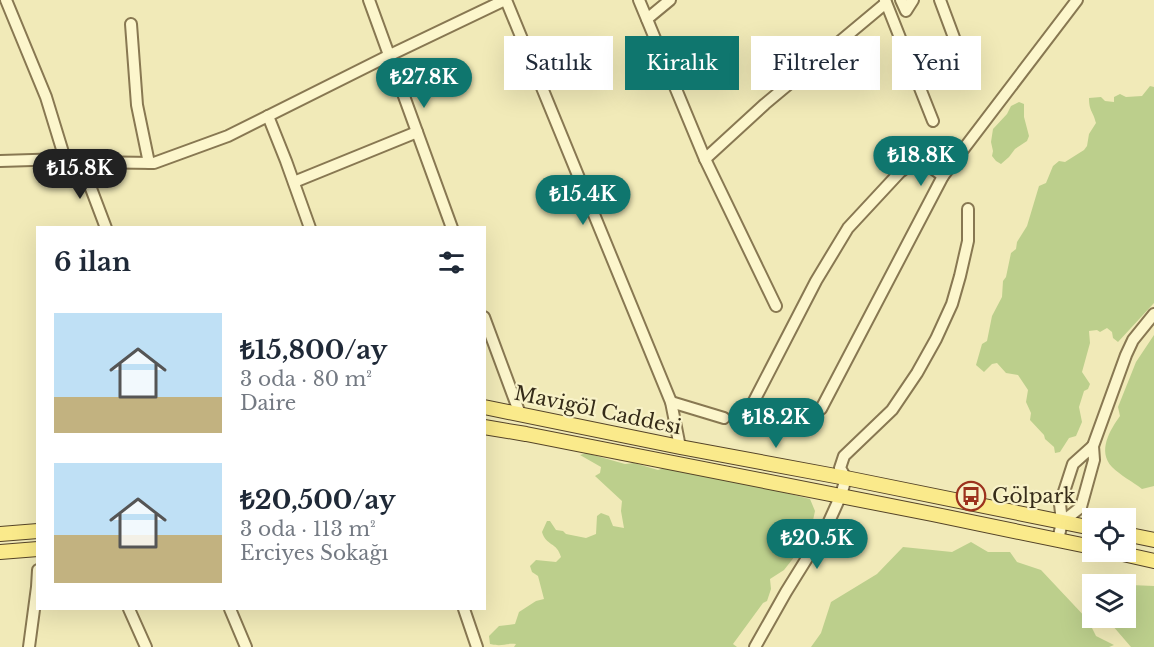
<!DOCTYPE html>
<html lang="tr">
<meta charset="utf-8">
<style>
body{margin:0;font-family:"Libre Baskerville",serif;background:#f2f2f3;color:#1f2937;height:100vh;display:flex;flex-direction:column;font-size:22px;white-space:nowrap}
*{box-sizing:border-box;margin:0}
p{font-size:20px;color:#747a83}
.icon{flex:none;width:33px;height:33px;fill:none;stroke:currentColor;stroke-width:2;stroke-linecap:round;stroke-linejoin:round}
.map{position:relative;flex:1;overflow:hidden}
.details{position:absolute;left:36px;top:226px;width:450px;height:384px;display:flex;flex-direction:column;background:#fff;border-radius:0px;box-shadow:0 6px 24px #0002}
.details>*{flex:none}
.hud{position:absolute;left:504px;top:36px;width:560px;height:54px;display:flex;gap:12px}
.tools{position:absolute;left:1082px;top:508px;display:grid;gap:12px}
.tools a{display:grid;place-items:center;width:54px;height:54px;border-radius:0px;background:#fff;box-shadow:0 6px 24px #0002;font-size:30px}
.price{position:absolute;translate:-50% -51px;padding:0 14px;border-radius:21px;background:#0f766e;color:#fff;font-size:20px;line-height:39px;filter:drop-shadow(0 2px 3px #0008)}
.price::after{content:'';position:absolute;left:50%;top:36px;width:18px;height:14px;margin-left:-9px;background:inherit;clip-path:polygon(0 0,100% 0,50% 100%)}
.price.active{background:#222;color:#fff}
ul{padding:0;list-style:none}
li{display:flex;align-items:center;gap:18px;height:150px;padding:0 18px}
li span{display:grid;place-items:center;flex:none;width:168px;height:120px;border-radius:0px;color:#555}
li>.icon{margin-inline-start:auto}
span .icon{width:72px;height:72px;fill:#fffc;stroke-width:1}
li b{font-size:26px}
h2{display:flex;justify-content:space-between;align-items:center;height:72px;padding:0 18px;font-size:26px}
.chip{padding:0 21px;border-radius:0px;background:#fff;box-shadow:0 6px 24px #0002;font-size:21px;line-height:54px}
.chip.active{background:#0f766e;color:#fff}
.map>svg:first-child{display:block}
</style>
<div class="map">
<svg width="1154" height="647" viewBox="0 0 1154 647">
<rect width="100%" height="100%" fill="#f1eab8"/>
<g fill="#bccf8c">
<path d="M1150,86l4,1v216l-36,39 -5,-4 -1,-6 -5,-4 -7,4 -3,-2 -8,1 1,12 -8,29 8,12 -2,5 -4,2 -5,16 3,15 -6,14 -7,2 -9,14 -5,1 -1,-6 -9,-8 -1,-4 -14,-15 1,-7 -5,-11 2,-12 -10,-15 -12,-2 -9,-10 -5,1 -8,8 -8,-7 6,-21 5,-3 5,-25 10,-19 1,-16 3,-4 5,-24 5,-4 1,-7 10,-16 12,-40 7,-3 7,-17 6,-5 6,1 19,-12 3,-4 2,-12 7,-11c-3,-12 -7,-12 -7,-25l12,-1 4,4 9,1v-5l6,-3 6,3 16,-1z"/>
<path d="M1019,102l5,2v13l5,19 -2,5 -12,8 -6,8 -8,7 -5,-3 -4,-5 1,-5 -2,-9 2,-13 14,-15 4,-8z"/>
<path d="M1154,335v151l-12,3c-9,-7 -22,-14 -30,-22 -15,-16 -2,-37 8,-51l-2,-9 18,-45z"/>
<path d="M586,453l39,11 9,-1 24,7 6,-2 113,19 9,6 24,6 5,12 -3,14 -9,17 -7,9 -1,5 -11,14 -14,9 1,10 -4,12 -4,2 -30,41 4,3h-223l2,-3c-12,-1 -13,3 -26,0l-1,-8 10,-10 16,-2 4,-12 17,-11 8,-2 -6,-23 -6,-4 -2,-6 6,-6 20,2 5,-5c-4,-15 -15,-11 -19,-25l5,-11h3l6,9 7,1 3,3 20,4 10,-4 1,-18 4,-3 8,3 4,10 11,2 -3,-17 1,-10 -27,-25 5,-3 1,-6 -21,-12z"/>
<path d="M971,542l17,10h22l7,10 24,8 47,50 8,16 18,9 -5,2h-298l10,-14 10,-31 46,-28 26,-27 49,5z"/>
<path d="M1107,584l47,2v61h-23l-25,-29h19v-33h-19z"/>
</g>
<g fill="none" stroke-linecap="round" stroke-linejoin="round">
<g stroke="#887852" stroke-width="14">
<g id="minor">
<path d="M6,0l40,97 19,62"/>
<path d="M369,0l83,228"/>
<path d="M506,0l165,402 9,45"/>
<path d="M639,0l66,159 71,147"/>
<path d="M885,0l48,121"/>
<path d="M901,0l5,11 7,-11"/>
<path d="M940,0l19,51"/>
<path d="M647,19l23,-19"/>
<path d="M131,24l6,81 12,58"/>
<path d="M268,116l18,45 24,67"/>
<path d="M705,159l60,-55 121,-101"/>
<path d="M0,161l65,-2 16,3 73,1 74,-27 162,-81 115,-55"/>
<path d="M81,162l25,66"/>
<path d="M294,182l123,-50"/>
<path d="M484,317l36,97"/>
<path d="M671,402l53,16"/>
<path d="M753,403l63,-122 32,-53 52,-56 11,-8 4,-2 13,3 15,11"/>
<path d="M821,409l122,-233 134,-176"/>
<path d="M1093,446l33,-91 7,-15 21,-26"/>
<path d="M1058,540l4,-18 -2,-18 13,-40 20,-18 1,14 -13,47 -19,15"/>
<path d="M129,609l17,38"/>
<path d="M230,609l16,38"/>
<path d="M464,609l13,38"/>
<path d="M29,647l8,-60 1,-17"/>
<path d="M755,647l31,-55 41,-66 14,-31 5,-17 -6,-10 4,-12 48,-46 25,-37 19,-34 16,-35 8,-28 8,-35v-32"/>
</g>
</g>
<g stroke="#554428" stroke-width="16">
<g id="major">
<path d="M484,407l196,40 166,31 246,50"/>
<path d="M484,427l42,7 406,80 160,33"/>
<path d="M0,534l38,-3"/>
<path d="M1125,534l29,6"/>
<path d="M0,552l38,-3"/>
<path d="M1114,552l40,9"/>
</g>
</g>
<use href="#minor" stroke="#fcf6cc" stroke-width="10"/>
<use href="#major" stroke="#faea8b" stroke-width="14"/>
</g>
<defs>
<g id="bus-ring" transform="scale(1.5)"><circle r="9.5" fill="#f8f2c8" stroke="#9c321d" stroke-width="1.5"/><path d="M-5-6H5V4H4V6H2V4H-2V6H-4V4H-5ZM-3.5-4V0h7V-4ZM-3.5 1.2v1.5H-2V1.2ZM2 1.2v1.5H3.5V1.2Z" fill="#9c321d"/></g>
</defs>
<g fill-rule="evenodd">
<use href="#bus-ring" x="971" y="496"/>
</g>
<g text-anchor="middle" stroke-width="4.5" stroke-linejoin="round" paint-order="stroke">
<g font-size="20" fill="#362c19" stroke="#f8f2c8">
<text transform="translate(598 410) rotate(12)" y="7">Mavigöl Caddesi</text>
</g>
<g font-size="20" fill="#362c19" stroke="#f8f2c8" text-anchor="start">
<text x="992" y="503">Gölpark</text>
</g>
</g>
</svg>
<div class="tools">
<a><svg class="icon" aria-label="locate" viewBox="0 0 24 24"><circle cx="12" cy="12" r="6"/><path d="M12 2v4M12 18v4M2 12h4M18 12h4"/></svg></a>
<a><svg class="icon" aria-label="layers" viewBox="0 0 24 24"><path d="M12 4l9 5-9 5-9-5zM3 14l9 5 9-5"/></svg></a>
</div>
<b class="price" style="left:424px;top:109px">₺27.8K</b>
<b class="price" style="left:921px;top:187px">₺18.8K</b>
<b class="price active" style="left:80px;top:200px">₺15.8K</b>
<b class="price" style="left:583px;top:226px">₺15.4K</b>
<b class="price" style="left:776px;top:449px">₺18.2K</b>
<b class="price" style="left:817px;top:570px">₺20.5K</b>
<div class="hud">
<a class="chip">Satılık</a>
<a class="chip active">Kiralık</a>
<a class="chip">Filtreler</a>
<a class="chip">Yeni</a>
</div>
<section class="details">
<h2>6 ilan<svg class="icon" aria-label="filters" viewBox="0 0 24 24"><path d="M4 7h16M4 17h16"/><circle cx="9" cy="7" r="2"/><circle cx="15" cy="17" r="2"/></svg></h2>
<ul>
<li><span style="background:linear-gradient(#bfe0f5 70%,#c2b280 0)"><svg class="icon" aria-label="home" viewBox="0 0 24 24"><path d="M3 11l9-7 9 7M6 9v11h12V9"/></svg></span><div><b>₺15,800/ay</b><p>3 oda · 80 m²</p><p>Daire</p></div></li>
<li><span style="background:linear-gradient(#bfe0f5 60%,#c2b280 0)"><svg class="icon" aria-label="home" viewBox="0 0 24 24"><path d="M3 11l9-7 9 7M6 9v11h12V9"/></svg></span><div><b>₺20,500/ay</b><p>3 oda · 113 m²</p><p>Erciyes Sokağı</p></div></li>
</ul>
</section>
</div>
